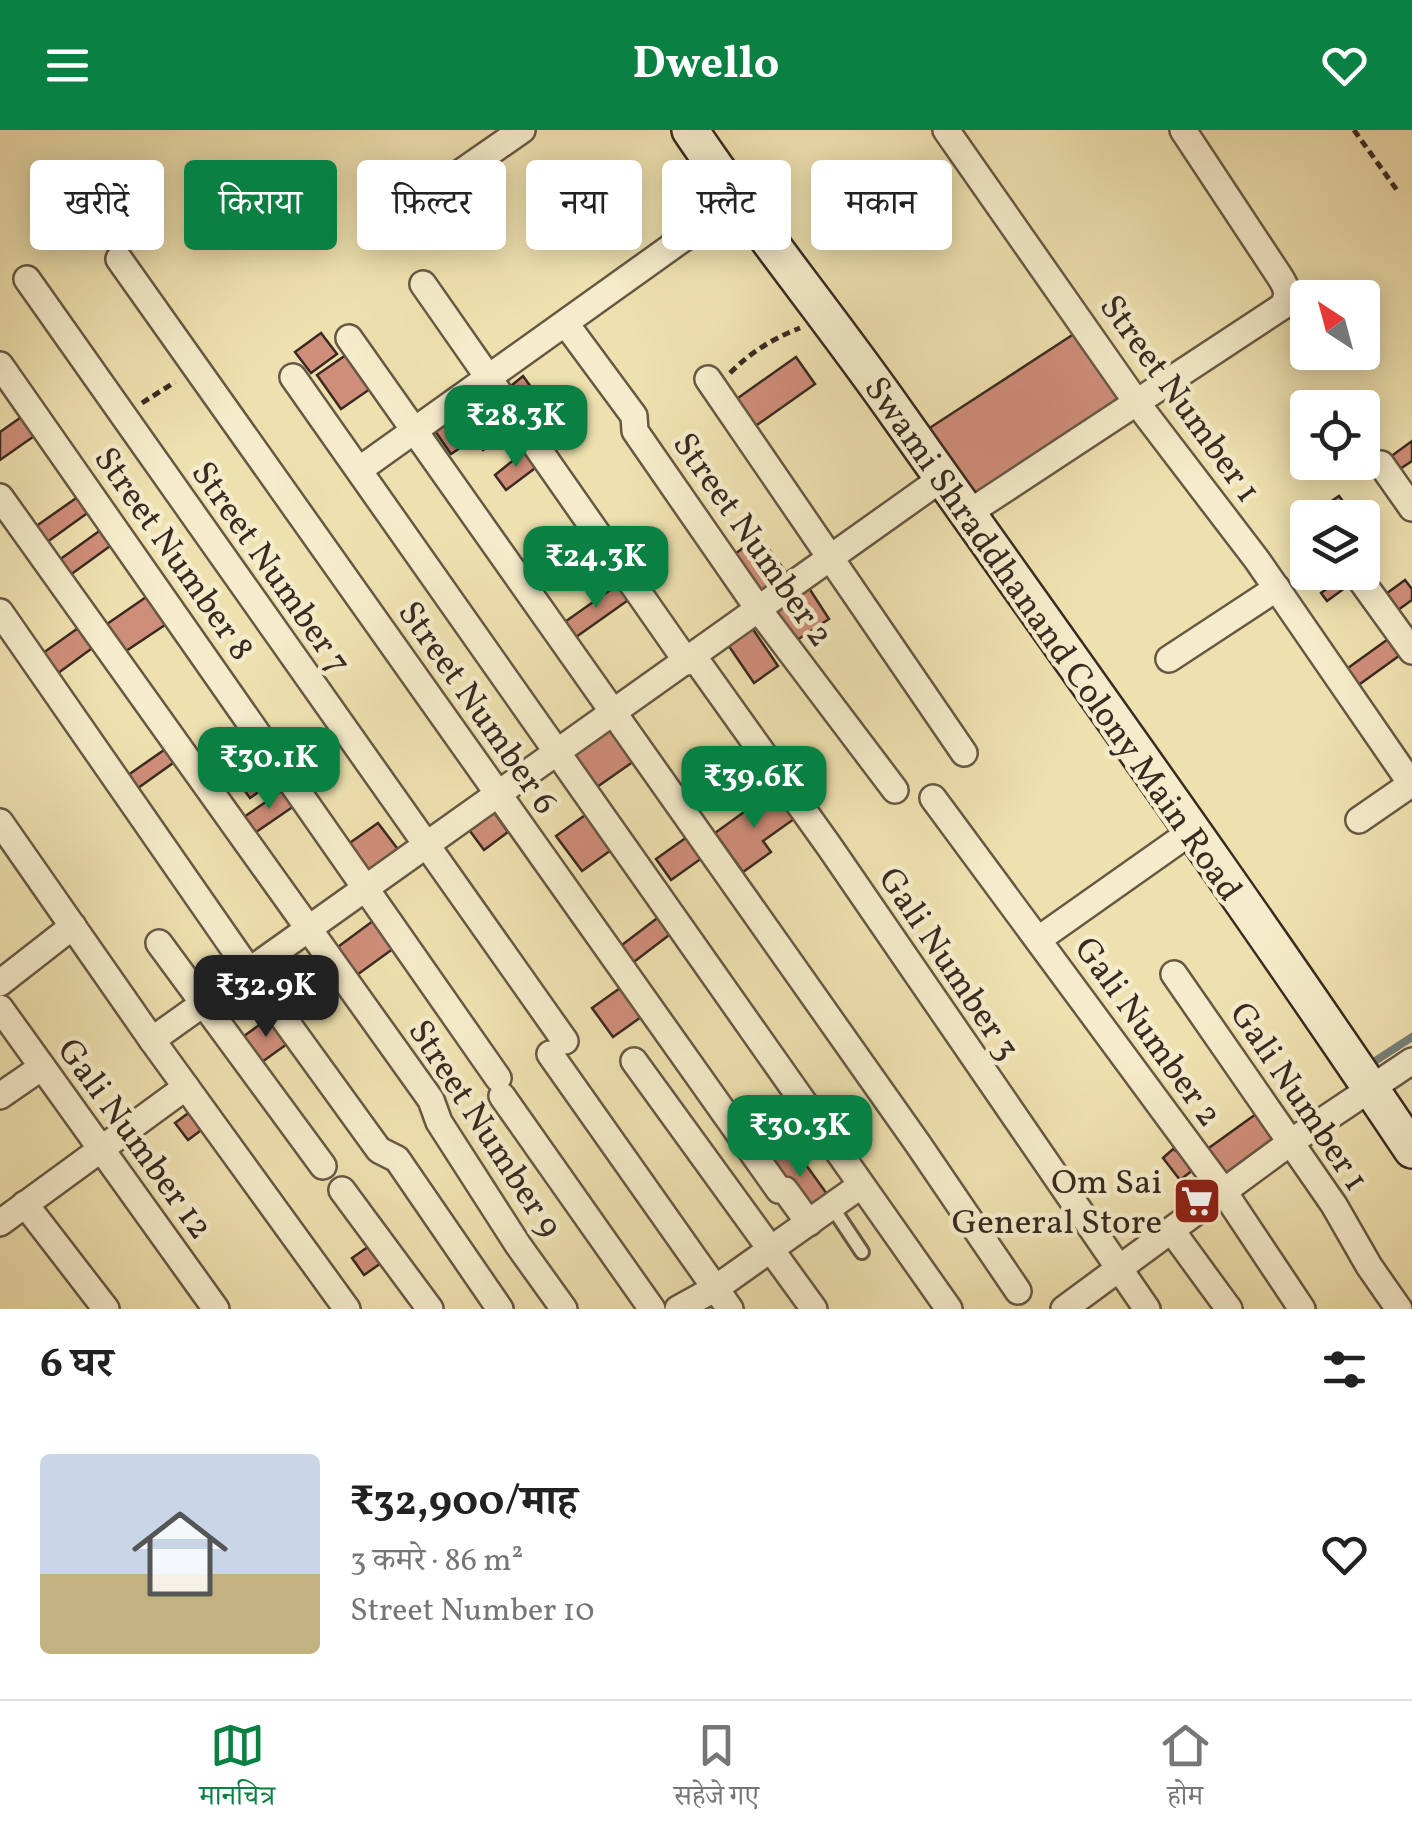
<!DOCTYPE html>
<html lang="hi">
<meta charset="utf-8">
<style>
body{margin:0;font-family:Vollkorn,"Noto Serif Devanagari",serif;background:#f6f6f6;color:#222;height:100vh;display:flex;flex-direction:column;font-size:38px;white-space:nowrap}
*{box-sizing:border-box;margin:0}
p{font-size:32px;color:#767676}
.icon{flex:none;width:55px;height:55px;fill:none;stroke:currentColor;stroke-width:2;stroke-linecap:round;stroke-linejoin:round}
.map{position:relative;height:1179px;overflow:hidden}
.panel{display:flex;flex-direction:column;background:#fff;flex:1}
.panel>*{flex:none}
.guide{position:absolute;left:30px;top:30px;width:1352px;height:90px;display:flex;gap:20px}
.needle{width:65px;rotate:324deg}
.controls{position:absolute;left:1290px;top:150px;display:grid;gap:20px}
.controls a{display:grid;place-items:center;width:90px;height:90px;border-radius:10px;background:#fff;box-shadow:0 5px 25px #0003;font-size:50px}
.price{position:absolute;translate:-50% -85px;padding:0 22px;border-radius:20px;background:#0b8043;color:#fff;font-size:32px;line-height:65px;filter:drop-shadow(0 2px 5px #0008)}
.price::after{content:'';position:absolute;left:50%;top:60px;width:30px;height:22px;margin-left:-15px;background:inherit;clip-path:polygon(0 0,100% 0,50% 100%)}
.price.selected{background:#222;color:#fff}
ul{padding:0;list-style:none}
li{display:flex;align-items:center;gap:30px;height:250px;padding:0 40px}
li span{display:grid;place-items:center;flex:none;width:280px;height:200px;border-radius:10px;color:#555}
li>.icon{margin-inline-start:auto}
span .icon{width:120px;height:120px;fill:#fffc;stroke-width:1}
li b{font-size:42px}
h2{display:flex;justify-content:space-between;align-items:center;height:120px;padding:0 40px;font-size:42px}
.chip{padding:0 35px;border-radius:10px;background:#fff;box-shadow:0 5px 25px #0003;font-size:35px;line-height:90px}
.chip.selected{background:#0b8043;color:#fff}
header{display:flex;justify-content:space-between;align-items:center;height:130px;padding:0 40px;background:#0b8043;color:#fff;font-size:45px;font-weight:700}
.menu{display:flex;justify-content:space-around;align-items:center;height:140px;border-top:2px solid #e0e0e0;background:#fff;font-size:28px;color:#767676}
.menu a{display:grid;justify-items:center;gap:5px}
.menu .selected{color:#0b8043}
.map>svg:first-child{display:block}
</style>
<header><svg class="icon" aria-label="menu" viewBox="0 0 24 24"><path d="M4 6h16M4 12h16M4 18h16"/></svg>Dwello<svg class="icon" aria-label="heart" viewBox="0 0 24 24"><path d="M12 20l-8-8c-3-5 5-10 8-4 3-6 11-1 8 4z"/></svg></header>
<div class="map">
<svg width="1412" height="1179" viewBox="0 0 1412 1179">
<rect width="100%" height="100%" fill="#efe1af"/>
<filter id="stains"><feTurbulence type="fractalNoise" baseFrequency=".002" numOctaves="4"/><feColorMatrix values="0 0 0 0 .2 0 0 0 0 .09 0 0 0 0 .02 0 0 0 .5 -.17"/></filter>
<radialGradient id="worn" r=".72"><stop offset=".6" stop-color="#630" stop-opacity="0"/><stop offset="1" stop-color="#630" stop-opacity=".3"/></radialGradient>
<g fill="none" stroke-linecap="round" stroke-linejoin="round">
<path stroke="#77817b" stroke-width="8" d="M1367,932l2,3 43,-28"/>
</g>
<g fill="#cf8e79" stroke="#3a2a22" stroke-width="2.5">
<path d="M1077,202l46,69 -149,95 -46,-67z"/>
<path d="M321,203l16,21 -26,19 -16,-21z"/>
<path d="M346,225l24,34 -29,20 -24,-34z"/>
<path d="M796,227l19,27 -68,48 -19,-27z"/>
<path d="M523,246l18,25 -22,17 -18,-24z"/>
<path d="M484,260l28,40 -29,20 -28,-40z"/>
<path d="M27,283l13,19 -40,28v-28z"/>
<path d="M448,288l18,26 -15,10 -18,-26z"/>
<path d="M1412,311v20l-18,12 -8,-13z"/>
<path d="M526,320l12,16 -32,24 -11,-15z"/>
<path d="M82,364l11,15 -50,36 -11,-16z"/>
<path d="M1339,366l6,8 -23,14 -5,-7z"/>
<path d="M102,399l11,15 -47,34 -11,-15z"/>
<path d="M759,406l30,40 -28,21 -30,-40z"/>
<path d="M1343,447l6,8 -22,16 -6,-8z"/>
<path d="M1405,450l7,9v11l-21,15 -12,-16z"/>
<path d="M623,451l11,15 -65,46 -10,-16z"/>
<path d="M807,455l22,34 -38,25 -22,-34z"/>
<path d="M152,463l19,28 -48,32 -19,-27z"/>
<path d="M88,491l14,20 -52,38 -14,-21z"/>
<path d="M748,492l30,44 -24,17 -30,-44z"/>
<path d="M1391,507l12,16 -50,36 -12,-16z"/>
<path d="M610,592l27,37 -50,35 -27,-36z"/>
<path d="M252,612l26,36 -28,20 -26,-36z"/>
<path d="M174,613l9,13 -52,37 -10,-13z"/>
<path d="M289,656l11,16 -51,35 -11,-16z"/>
<path d="M773,661l21,28 -31,22 8,11 -28,20 -28,-39z"/>
<path d="M489,675l19,27 -24,18 -20,-27z"/>
<path d="M588,683l26,35 -32,23 -26,-35z"/>
<path d="M378,693l22,29 -34,24 -22,-29z"/>
<path d="M687,707l15,21 -31,22 -15,-21z"/>
<path d="M664,783l13,16 -51,39 -12,-17z"/>
<path d="M381,785l20,28 -51,37 -19,-28z"/>
<path d="M623,856l21,29 -31,22 -21,-29z"/>
<path d="M276,883l18,26 -39,28 -18,-26z"/>
<path d="M1263,979l21,29 -64,46 -21,-29z"/>
<path d="M191,981l13,17 -16,12 -13,-17z"/>
<path d="M791,1014l41,57 -22,15 -41,-57z"/>
<path d="M1173,1019l25,17 -18,14 -17,-22z"/>
<path d="M375,1112l12,17 -23,16 -12,-17z"/>
</g>
<g fill="none" stroke-linecap="round" stroke-linejoin="round">
<g stroke="#675845" stroke-width="18">
<path id="lane" d="M832,1077l30,45"/>
</g>
<g stroke="#675845" stroke-width="30">
<g id="street">
<path d="M946,0l191,273 120,157 155,225"/>
<path d="M437,59l85,-59"/>
<path d="M119,129l660,931h6l24,33"/>
<path d="M27,149l538,762"/>
<path d="M423,154l264,378"/>
<path d="M566,194l68,92 1,15 124,179 136,180"/>
<path d="M349,208l569,806 100,147"/>
<path d="M0,235l498,713"/>
<path d="M293,247l656,932"/>
<path d="M708,249l256,374"/>
<path d="M1381,334l31,44"/>
<path d="M359,340l378,-270"/>
<path d="M0,367l421,589 10,14 8,22 79,123 46,64"/>
<path d="M967,384l316,-208c6,-12 4,-18 -3,-29l-97,-147"/>
<path d="M1355,442l57,79"/>
<path d="M0,482l250,360 129,178 18,9 103,150"/>
<path d="M694,527l135,189 318,463"/>
<path d="M1169,529l108,-71"/>
<path d="M933,668l291,394 78,117"/>
<path d="M1359,690l52,-36"/>
<path d="M0,692l152,218 195,269"/>
<path d="M1039,809l153,-108"/>
<path d="M159,813l164,223"/>
<path d="M1174,844l160,231 35,61 30,43"/>
<path d="M0,853l73,-57"/>
<path d="M0,878l216,301"/>
<path d="M152,910l789,-561"/>
<path d="M550,924l180,255"/>
<path d="M634,931l180,248"/>
<path d="M0,966l42,-29"/>
<path d="M502,966l150,213"/>
<path d="M342,1060l88,119"/>
<path d="M25,1074l81,105"/>
<path d="M0,1093l186,-136"/>
<path d="M1172,1101l57,78"/>
<path d="M678,1179l38,-21 144,-102"/>
<path d="M1064,1179l227,-167 121,-81"/>
</g>
</g>
<g stroke="#3a2a22" stroke-width="40">
<path id="secondary" d="M690,0c65,97 138,186 205,281 174,246 350,489 517,739"/>
</g>
<g stroke="#3a2a22" stroke-width="5" stroke-dasharray="8 5" stroke-linecap="butt">
<path d="M1354,0l45,63"/>
<path d="M730,243c21,-21 42,-34 70,-45"/>
<path d="M142,273l33,-21"/>
</g>
<use href="#lane" stroke="#f5eccb" stroke-width="12"/>
<use href="#street" stroke="#f5eccb" stroke-width="25"/>
<use href="#secondary" stroke="#f5eccb" stroke-width="35"/>
</g>
<defs>
<g id="supermarket-square" transform="scale(2.5)"><rect x="-9" y="-9" width="18" height="18" rx="4" fill="#8f2418" stroke="#f5eccb"/><path d="M-6-5.5h2.5l.6 2H6L4.5 2H-2.5L-4.4-4H-6ZM-1.5 3.2a1.3 1.3 0 1 0 .1 0ZM3 3.2a1.3 1.3 0 1 0 .1 0Z" fill="#fff"/></g>
</defs>
<g fill-rule="evenodd">
<use href="#supermarket-square" x="1197" y="1071"/>
</g>
<g text-anchor="middle" stroke-width="9" stroke-linejoin="round" paint-order="stroke">
<g font-size="35" fill="#3a2a22" stroke="#f5eccb">
<text transform="translate(1181 268) rotate(54)" y="12">Street Number 1</text>
<text transform="translate(754 409) rotate(55)" y="12">Street Number 2</text>
<text transform="translate(175 423) rotate(55)" y="12">Street Number 8</text>
<text transform="translate(272 437) rotate(55)" y="12">Street Number 7</text>
<text transform="translate(1054 508) rotate(55)" y="12">Swami Shraddhanand Colony Main Road</text>
<text transform="translate(479 577) rotate(55)" y="12">Street Number 6</text>
<text transform="translate(950 833) rotate(56)" y="12">Gali Number 3</text>
<text transform="translate(1149 901) rotate(54)" y="12">Gali Number 2</text>
<text transform="translate(1300 966) rotate(56)" y="12">Gali Number 1</text>
<text transform="translate(486 998) rotate(57)" y="12">Street Number 9</text>
<text transform="translate(136 1008) rotate(54)" y="12">Gali Number 12</text>
</g>
<g font-size="35" fill="#3a2a22" stroke="#f5eccb" text-anchor="end">
<text x="1162" y="1063">Om Sai<tspan x="1162" dy="40">General Store</tspan></text>
</g>
</g>
<rect width="100%" height="100%" filter="url(#stains)"/>
<rect width="100%" height="100%" fill="url(#worn)"/>
</svg>
<div class="controls">
<a><svg class="needle" viewBox="-14 -14 28 28"><path d="M0-13l5 13h-10z" fill="#e53935"/><path d="M0 13l5-13h-10z" fill="#767676"/></svg></a>
<a><svg class="icon" aria-label="locate" viewBox="0 0 24 24"><circle cx="12" cy="12" r="6"/><path d="M12 2v4M12 18v4M2 12h4M18 12h4"/></svg></a>
<a><svg class="icon" aria-label="layers" viewBox="0 0 24 24"><path d="M12 4l9 5-9 5-9-5zM3 14l9 5 9-5"/></svg></a>
</div>
<b class="price" style="left:516px;top:340px">₹28.3K</b>
<b class="price" style="left:596px;top:481px">₹24.3K</b>
<b class="price" style="left:269px;top:682px">₹30.1K</b>
<b class="price" style="left:754px;top:701px">₹39.6K</b>
<b class="price selected" style="left:266px;top:910px">₹32.9K</b>
<b class="price" style="left:800px;top:1050px">₹30.3K</b>
<div class="guide">
<a class="chip">खरीदें</a>
<a class="chip selected">किराया</a>
<a class="chip">फ़िल्टर</a>
<a class="chip">नया</a>
<a class="chip">फ़्लैट</a>
<a class="chip">मकान</a>
</div>
</div>
<section class="panel">
<h2>6 घर<svg class="icon" aria-label="filters" viewBox="0 0 24 24"><path d="M4 7h16M4 17h16"/><circle cx="9" cy="7" r="2"/><circle cx="15" cy="17" r="2"/></svg></h2>
<ul>
<li><span style="background:linear-gradient(#c9d6e8 60%,#c2b280 0)"><svg class="icon" aria-label="home" viewBox="0 0 24 24"><path d="M3 11l9-7 9 7M6 9v11h12V9"/></svg></span><div><b>₹32,900/माह</b><p>3 कमरे · 86 m²</p><p>Street Number 10</p></div><svg class="icon" aria-label="heart" viewBox="0 0 24 24"><path d="M12 20l-8-8c-3-5 5-10 8-4 3-6 11-1 8 4z"/></svg></li>
</ul>
</section>
<nav class="menu">
<a class="selected"><svg class="icon" aria-label="map" viewBox="0 0 24 24"><path d="M3 6l6-2 6 2 6-2v14l-6 2-6-2-6 2zM9 4v14M15 6v14"/></svg>मानचित्र</a>
<a><svg class="icon" aria-label="saved" viewBox="0 0 24 24"><path d="M7 4h10v16l-5-4-5 4z"/></svg>सहेजे गए</a>
<a><svg class="icon" aria-label="home" viewBox="0 0 24 24"><path d="M3 11l9-7 9 7M6 9v11h12V9"/></svg>होम</a>
</nav>
